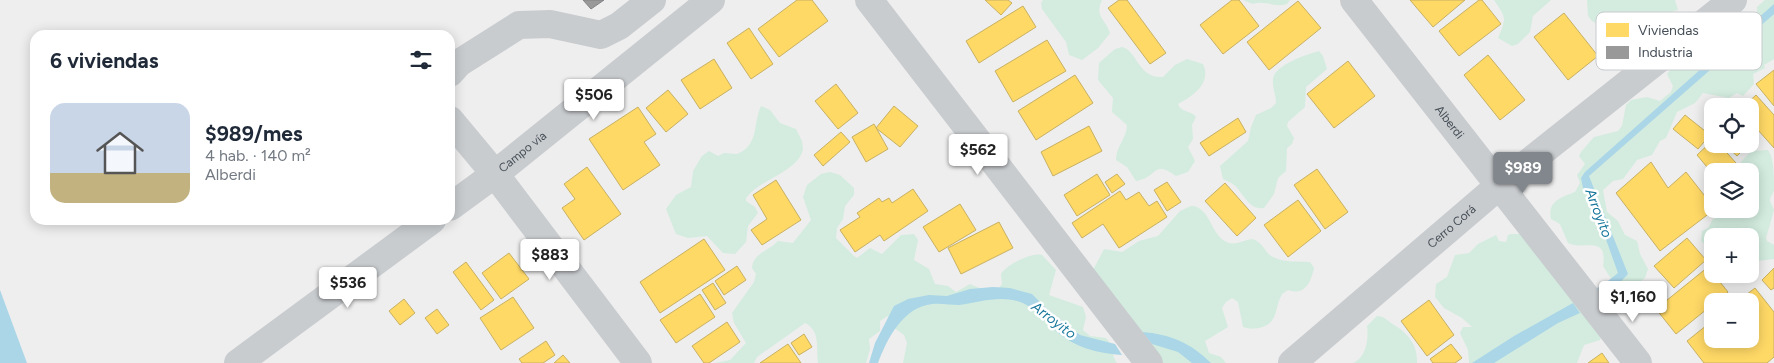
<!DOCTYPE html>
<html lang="es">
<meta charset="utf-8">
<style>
body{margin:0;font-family:Figtree,sans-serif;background:#f6f6f7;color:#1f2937;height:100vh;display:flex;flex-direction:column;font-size:19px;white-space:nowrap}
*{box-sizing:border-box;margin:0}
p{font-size:16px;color:#747a83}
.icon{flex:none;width:28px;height:28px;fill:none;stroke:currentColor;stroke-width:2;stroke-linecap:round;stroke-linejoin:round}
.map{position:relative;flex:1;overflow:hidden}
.panel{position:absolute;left:30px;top:30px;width:425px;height:195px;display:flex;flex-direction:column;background:#fff;border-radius:15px;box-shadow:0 2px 12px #0003}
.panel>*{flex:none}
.controls{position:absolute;left:1704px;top:98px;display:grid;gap:10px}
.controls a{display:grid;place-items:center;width:55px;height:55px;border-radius:10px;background:#fff;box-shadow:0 2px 12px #0003;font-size:25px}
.price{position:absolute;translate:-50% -42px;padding:0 11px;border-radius:5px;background:#fff;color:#222;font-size:16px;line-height:32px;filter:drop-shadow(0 1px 2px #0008)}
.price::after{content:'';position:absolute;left:50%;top:30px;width:15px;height:11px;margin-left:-8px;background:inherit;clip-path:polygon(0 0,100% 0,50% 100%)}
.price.selected{background:#81878c;color:#fff}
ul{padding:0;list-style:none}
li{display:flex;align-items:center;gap:15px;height:125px;padding:0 20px}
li+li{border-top:1px solid #e0e1e3}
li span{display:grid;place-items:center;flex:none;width:140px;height:100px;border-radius:15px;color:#555}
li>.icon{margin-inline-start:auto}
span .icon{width:60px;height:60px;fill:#fffc;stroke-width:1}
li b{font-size:21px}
h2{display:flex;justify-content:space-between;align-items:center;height:60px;padding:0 20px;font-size:21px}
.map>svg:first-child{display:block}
</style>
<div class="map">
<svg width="1774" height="363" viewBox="0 0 1774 363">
<rect width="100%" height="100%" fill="#eee"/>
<g fill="#d3ecdf">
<path d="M1043,0h59c-8,16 4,20 8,33l-12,15 -16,12 -13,-5 -3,-13 -24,-33 -1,-6z"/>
<path d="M1243,0h47l-3,4c-13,4 -20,-4 -34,0z"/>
<path d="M1494,0h57l-18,16 -3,16 -12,12 -6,2 -14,-8c9,-21 8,-20 -4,-38z"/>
<path d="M1587,0h88l3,10 -8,2 -2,6 -36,45 -13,4 -8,-9 1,-21 -2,-6 -18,-10 -4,-5z"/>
<path d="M1765,0h9v59l-10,6 1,3 -12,6 1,10 -11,12 -6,-3 -8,5 -26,-5 -8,10 -18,9 -11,26 -6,3 -8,14 -15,5 -14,19 -10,2 -10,9 4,22 11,9 7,14 12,6 3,13 8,15 -3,9 -14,10 -16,-3 -12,-19c5,-32 -19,-15 -35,-23l-8,-19 -9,-5c-4,-18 11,-22 24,-27l5,-9 -3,-8 8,-11 -6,-8 2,-4 13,-15 24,-6 4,-5 4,-21 5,-5 16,-3 13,4 11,-9 2,-6 -6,-12 13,-16 24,-20 6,2 8,10c23,-8 8,-16 13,-30l5,-5h21v-8z"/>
<path d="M1122,47c15,3 16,32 41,30l12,-12 12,-6 16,5c9,19 -10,32 -25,40 3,9 13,6 18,13l-4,8 1,14 -5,8 7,14 -7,11 -12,4c-24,-17 -18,2 -40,5l-9,-14 -11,-7c0,-14 11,-22 11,-35l-15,-13 1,-14 -15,-18 1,-17 16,-14z"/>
<path d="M1319,51l4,5 4,13 -21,18 -1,20 -17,15 -1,4 7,12 -2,6 -5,4 -1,23 -8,7 -4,16 -10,14c-15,3 -22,-17 -30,-23 -3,-3 -8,-4 -11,-6l-3,-13 28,-25 3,-14 5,-12 15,-7 5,-5c0,-9 -4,-16 -3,-24 1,-14 35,-25 46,-28z"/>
<path d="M761,106l9,4 10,13 16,6 6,12 1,9c-7,23 -43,29 -57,48v3l9,6 3,6 -10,13 -2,16 -11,12 -12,-1 -16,-17 -19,2 -12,-4 -10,-25 10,-14 15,-8 2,-16 9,-15 7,-5 9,5 6,-3 13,1c22,-8 16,-31 24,-48z"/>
<path d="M1768,150c6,7 6,29 6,40 -1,4 -4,6 -4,11l4,9 -8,28 1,3 7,4v14l-24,3v-26h-38v14l-11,-9 1,-10 6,-3 5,-9 9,-4 6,-6h22v-38h-17l18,-20z"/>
<path d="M830,172l10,3 14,13v7l-9,11 -2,13 -6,9 -1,10 18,18 3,2 13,-10 12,6 19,-19 13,-1 4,6 -4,20 15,9 6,15 13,2 8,6 14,-8c11,5 25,11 32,0l-1,-10c5,-9 31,-22 41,-19l14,15 -7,25 34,12 3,10 -3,13 7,6 16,2c8,8 5,18 11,25h-214l4,-20 -3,-8 -11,-8 -5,-11 -8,5v10l-11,8 1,10 -4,14h-48c-2,-15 3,-32 -13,-40l-48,34 -3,6h-39l15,-3 16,-17 -12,-20 -2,-10 22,-31 2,-8 -4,-6c1,-15 17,-17 26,-27l15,2 18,-23 -8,-23 4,-12 14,-11z"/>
<path d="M1191,206c20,0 19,31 38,37 7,2 16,-3 23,-4 12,3 12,14 21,18 13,6 24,4 37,5l4,6c-3,14 -9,28 -26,22l-6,4c-8,14 -3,30 -23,34 -7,1 -10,1 -16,-1l-5,-25 -6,-4 -6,4 -4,6 6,19 -23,14 4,12 12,4 5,6h-72l-18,-31 -7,-18 -37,-42 12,-23 18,3 17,-11 19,-5 22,-25z"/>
<path d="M1511,234h10l80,103 -1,3 -16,5 -7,18h-108l-1,-13 -8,-17 3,-6h9l-10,-9 -18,-10 -9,-11 1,-13 11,-7 8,-22 14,-2 9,-9 18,-9 3,6 7,1 2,-7z"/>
<path d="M1377,316c7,0 11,5 17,9 14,8 24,21 23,38h-64c13,-5 16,-24 14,-37z"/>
</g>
<g fill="#abd6e7">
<path d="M1774,4v10l-185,162 39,98 -18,19 -7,-8 15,-12 -25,-70 -10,-15 -2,-10 4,-6z"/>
<path d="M993,287l17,1 22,6 16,16 32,25 35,9 7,11c-33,-3 -51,-9 -75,-32 -7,-6 -18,-19 -27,-21 -20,-7 -40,0 -61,3 -8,0 -18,-2 -27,-1 -29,3 -45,35 -54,59h-9l6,-20 19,-37 14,-7 21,-4 18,1 23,-7z"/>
<path d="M0,290l27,73h-27z"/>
<path d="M1573,303l7,10 -22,10 -64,40h-22l42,-27z"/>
<path d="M1142,332c28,2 49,11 69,31h-19l-14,-11 -26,-8z"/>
</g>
<g fill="#ffd966" stroke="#c8b062">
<path d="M797,0h15l16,21 -49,36 -21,-28z"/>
<path d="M985,0h23l4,3 -11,12z"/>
<path d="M1119,0h8l39,53 -16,11 -42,-56z"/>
<path d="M1232,0h7l20,26 -36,28 -23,-29z"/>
<path d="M1410,0h55l-32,27z"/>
<path d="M1479,0h3l19,24 -42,32 -20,-25z"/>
<path d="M1298,1l23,27 -52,42 -22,-28z"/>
<path d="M1023,6l13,21 -57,36 -13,-22z"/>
<path d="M1564,13l34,43 -30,24 -34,-43z"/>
<path d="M749,28l24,36 -22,15 -24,-36z"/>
<path d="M1047,40l19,31 -53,31 -18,-31z"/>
<path d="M1488,55l37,45 -25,20 -36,-45z"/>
<path d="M714,59l18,29 -32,21 -19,-29z"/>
<path d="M1348,61l27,35 -41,32 -27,-34z"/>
<path d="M1774,70v36l-18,-22z"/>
<path d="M1075,75l18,28 -57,37 -18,-29z"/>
<path d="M836,84l22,29 -20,16 -23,-28z"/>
<path d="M668,90l20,24 -22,18 -20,-24z"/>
<path d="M1756,95l18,20v33l-24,-27v-15h-6z"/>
<path d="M894,106l24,20 -18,21 -24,-19z"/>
<path d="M638,107l18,27 -12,8 16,23 -37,25 -34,-51z"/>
<path d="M1685,115l25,20 -12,14 -25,-20z"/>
<path d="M1238,118l8,14 -37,24 -9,-13z"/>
<path d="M1712,123v10l-5,-5z"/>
<path d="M874,124l14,25 -22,13 -14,-25z"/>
<path d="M1750,125l9,8 -9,9z"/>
<path d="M1089,126l13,25 -49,25 -12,-24z"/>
<path d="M841,132l9,10 -27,24 -9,-11z"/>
<path d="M1712,141v3h7l17,19 -9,8 -15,2 -15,-18z"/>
<path d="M1724,144h25l-12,12z"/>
<path d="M1651,162l17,26 18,-16 29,37 -55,42 -44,-58z"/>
<path d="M587,167l34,47 -37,26 -22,-32 13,-9 -11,-15z"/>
<path d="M1317,169l31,43 -23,17 -31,-44z"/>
<path d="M1097,174l13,21 -33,21 -13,-21z"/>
<path d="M1117,174l8,10 -13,9 -7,-11z"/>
<path d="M776,180l25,40 -39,25 -11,-15 16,-11 -14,-24z"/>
<path d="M1167,182l14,20 -14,9 -13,-21z"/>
<path d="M1225,183l31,35 -19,18 -32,-35z"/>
<path d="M913,189l15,22 -44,30 -4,-6 -25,17 -15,-22 20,-13 -3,-4 22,-15 3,4 7,-4 3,5z"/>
<path d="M1120,191l6,9 13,-8 10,14 8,-5 10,16 -48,31 -16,-24 -21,14 -10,-15z"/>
<path d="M1298,200l23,31 -33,26 -24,-32z"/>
<path d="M960,204l16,26 -37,22 -16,-25z"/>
<path d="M999,222l14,26 -52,26 -13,-26z"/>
<path d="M1687,238l19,22 -32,28 -20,-22z"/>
<path d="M704,239l21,31 -65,43 -20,-31z"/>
<path d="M509,253l20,26 -28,20 -19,-26z"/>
<path d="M466,262l28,38 -13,10 -28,-38z"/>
<path d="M737,266l9,14 -22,15 -9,-14z"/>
<path d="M1708,267l20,25 -11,9h-5v4l-36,29 -20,-25z"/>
<path d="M1774,268v20l-3,2 -9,-10z"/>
<path d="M713,283l13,20 -11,7 -13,-20z"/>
<path d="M1755,288l19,24v45l-7,6h-63l-17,-22 25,-20v18h38v-38h-12z"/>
<path d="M700,294l15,23 -39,26 -16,-23z"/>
<path d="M513,297l21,31 -33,22 -21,-32z"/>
<path d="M404,299l11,14 -15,12 -11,-14z"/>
<path d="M1429,300l25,35 -27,21 -26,-35z"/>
<path d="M437,309l12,16 -12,9 -12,-16z"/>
<path d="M727,322l13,20 -31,21h-5l-12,-17z"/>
<path d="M804,334l8,13 -13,8 -8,-12z"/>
<path d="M546,341l9,14 -12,8h-21l-3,-4z"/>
<path d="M788,344l13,19h-41z"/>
<path d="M1451,344l11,14 -7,5h-22l-3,-4z"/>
<path d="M1602,353l7,10h-21z"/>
<path d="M563,355l7,8h-16z"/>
</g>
<path fill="#999" stroke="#808386" d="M583,0h21l-13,9z"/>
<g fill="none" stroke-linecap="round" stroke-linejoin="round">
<path stroke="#abd6e7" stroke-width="8" d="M1592,296l22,-14"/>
<g stroke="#c9cccf" stroke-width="28">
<path d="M869,0l280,363"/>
<path id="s1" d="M1354,0l284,363"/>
<path d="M450,73l9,-10 60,-38 31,-1 51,11 18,-9 33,-26"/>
<path d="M450,120l45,54 143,189"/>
<path id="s2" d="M450,207l45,-33 216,-174"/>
<path d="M238,363l194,-143"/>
<path id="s3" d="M1292,363l208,-178 233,-185"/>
</g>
</g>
<g text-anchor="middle" stroke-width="5" stroke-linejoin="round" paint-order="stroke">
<g font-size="12" fill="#464f58" stroke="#fff">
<text dy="4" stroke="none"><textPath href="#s1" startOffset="155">Alberdi</textPath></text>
<text dy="4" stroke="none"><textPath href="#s2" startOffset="91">Campo vía</textPath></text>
<text dy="4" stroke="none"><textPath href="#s3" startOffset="210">Cerro Corá</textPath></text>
</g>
<g font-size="14" font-style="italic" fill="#17769b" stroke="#fff">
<text transform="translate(1599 213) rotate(69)" y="5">Arroyito</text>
<text transform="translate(1054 320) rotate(37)" y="5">Arroyito</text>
</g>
</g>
<rect x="1596" y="12" width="166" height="58" rx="8" fill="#fff" stroke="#c8cacd" stroke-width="1"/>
<rect x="1606" y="23" width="23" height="14" fill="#ffd966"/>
<rect x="1606" y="46" width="23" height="13" fill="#999"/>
<g font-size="14" fill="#464f58">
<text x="1638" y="35">Viviendas</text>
<text x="1638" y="57">Industria</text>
</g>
</svg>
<div class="controls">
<a><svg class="icon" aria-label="locate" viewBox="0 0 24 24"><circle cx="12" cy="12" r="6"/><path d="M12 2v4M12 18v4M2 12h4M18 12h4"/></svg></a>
<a><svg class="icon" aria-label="layers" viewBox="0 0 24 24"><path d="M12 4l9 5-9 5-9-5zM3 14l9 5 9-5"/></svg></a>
<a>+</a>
<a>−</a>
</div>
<b class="price" style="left:594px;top:121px">$506</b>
<b class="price" style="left:978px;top:176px">$562</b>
<b class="price selected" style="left:1523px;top:194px">$989</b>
<b class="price" style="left:550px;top:281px">$883</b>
<b class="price" style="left:348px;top:309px">$536</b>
<b class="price" style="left:1633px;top:323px">$1,160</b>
<section class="panel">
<h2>6 viviendas<svg class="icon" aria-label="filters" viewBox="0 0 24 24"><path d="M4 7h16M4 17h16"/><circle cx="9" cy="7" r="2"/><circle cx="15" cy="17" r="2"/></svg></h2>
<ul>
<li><span style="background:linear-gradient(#c9d6e8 70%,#c2b280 0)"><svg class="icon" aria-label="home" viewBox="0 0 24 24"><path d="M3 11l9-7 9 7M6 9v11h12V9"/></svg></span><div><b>$989/mes</b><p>4 hab. · 140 m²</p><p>Alberdi</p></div></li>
</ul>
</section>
</div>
